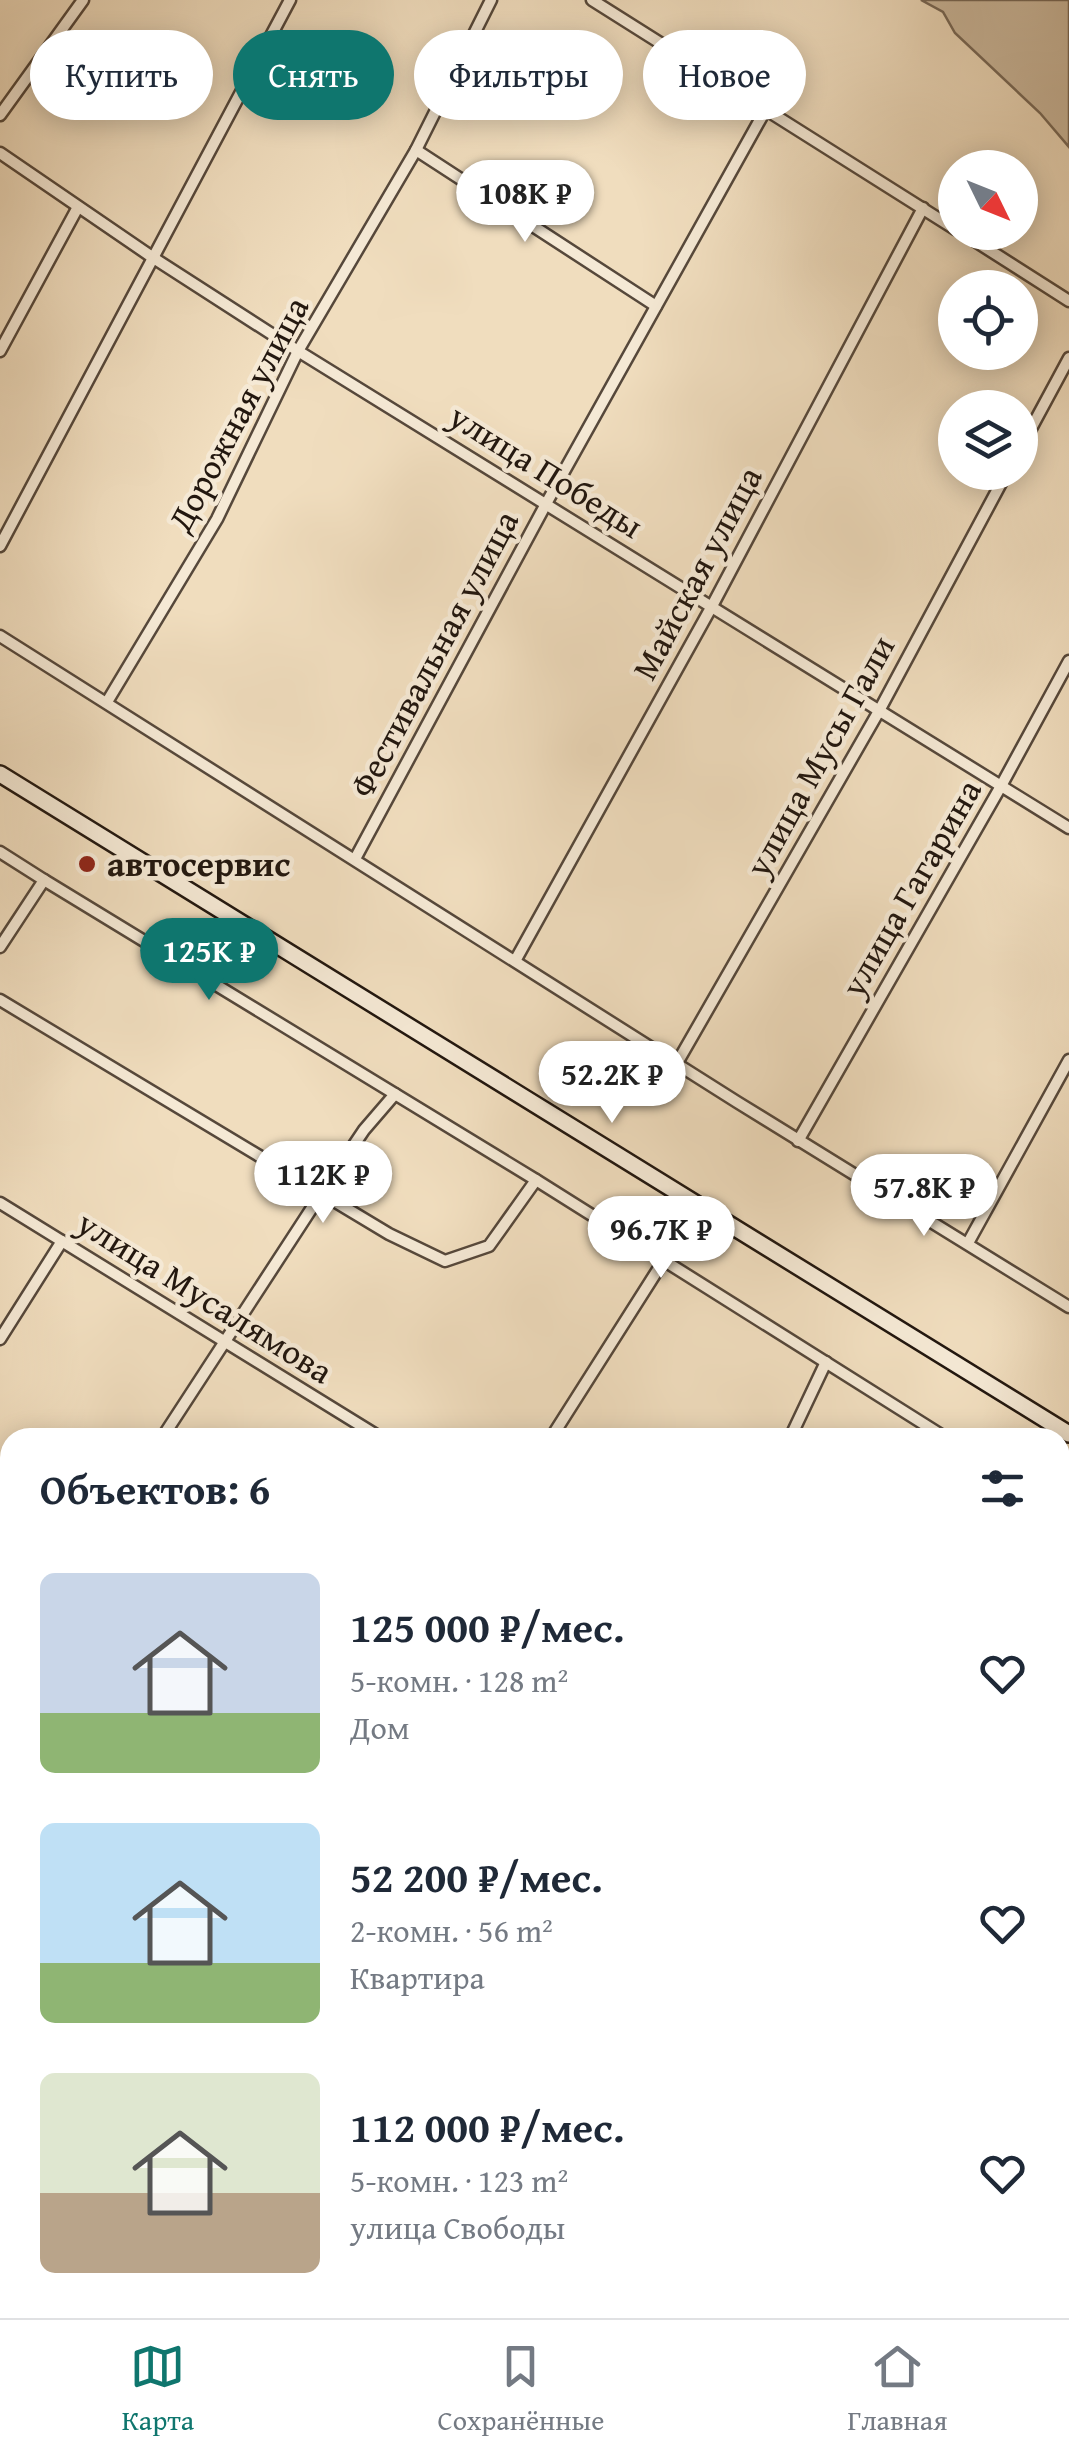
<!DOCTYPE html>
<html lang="ru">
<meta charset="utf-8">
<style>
body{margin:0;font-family:"Gentium Book Plus",serif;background:#f6f6f7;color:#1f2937;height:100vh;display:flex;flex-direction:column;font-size:38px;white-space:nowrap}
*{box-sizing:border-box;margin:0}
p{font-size:32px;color:#747a83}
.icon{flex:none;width:55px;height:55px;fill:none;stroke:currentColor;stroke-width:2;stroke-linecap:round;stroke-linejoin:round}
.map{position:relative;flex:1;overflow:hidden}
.sheet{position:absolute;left:0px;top:1428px;width:1070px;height:892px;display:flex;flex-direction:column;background:#fff;border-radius:30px 30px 0 0;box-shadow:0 5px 25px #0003}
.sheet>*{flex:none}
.guide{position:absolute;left:30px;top:30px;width:1010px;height:90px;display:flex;gap:20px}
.needle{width:65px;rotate:133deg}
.buttons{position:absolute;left:938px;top:150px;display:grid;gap:20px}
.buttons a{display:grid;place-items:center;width:100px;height:100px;border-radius:50%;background:#fff;box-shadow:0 5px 25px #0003;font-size:50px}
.price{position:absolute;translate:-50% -85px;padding:0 22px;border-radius:35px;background:#fff;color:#222;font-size:32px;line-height:65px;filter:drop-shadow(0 2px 5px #0008)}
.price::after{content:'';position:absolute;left:50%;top:60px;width:30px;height:22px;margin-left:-15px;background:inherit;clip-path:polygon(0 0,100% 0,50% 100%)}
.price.active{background:#0f766e;color:#fff}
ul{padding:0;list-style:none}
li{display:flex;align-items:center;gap:30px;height:250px;padding:0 40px}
li span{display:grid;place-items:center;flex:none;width:280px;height:200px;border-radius:15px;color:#555}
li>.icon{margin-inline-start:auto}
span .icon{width:120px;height:120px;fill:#fffc;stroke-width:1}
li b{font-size:42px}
h2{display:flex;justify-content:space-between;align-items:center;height:120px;padding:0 40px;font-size:42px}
.tag{padding:0 35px;border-radius:45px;background:#fff;box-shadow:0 5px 25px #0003;font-size:35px;line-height:90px}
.tag.active{background:#0f766e;color:#fff}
.dock{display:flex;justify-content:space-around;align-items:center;height:140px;border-top:2px solid #e0e1e3;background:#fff;font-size:28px;color:#747a83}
.dock a{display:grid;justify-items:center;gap:5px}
.dock .active{color:#0f766e}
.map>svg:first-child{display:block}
</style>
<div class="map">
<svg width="1069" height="2318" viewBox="0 0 1069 2318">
<rect width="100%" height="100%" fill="#f0ddbe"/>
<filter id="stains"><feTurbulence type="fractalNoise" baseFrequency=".002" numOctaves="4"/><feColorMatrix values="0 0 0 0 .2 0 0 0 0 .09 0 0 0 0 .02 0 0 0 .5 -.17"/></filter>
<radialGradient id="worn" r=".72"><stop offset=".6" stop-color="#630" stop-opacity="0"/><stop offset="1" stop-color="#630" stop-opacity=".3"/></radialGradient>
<g fill="#cdbba0" stroke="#786958" stroke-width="2.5">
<path d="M921,0h148v147l-29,-34 -85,-80 -12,-21z"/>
<path d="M755,2310h87l21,8h-97z"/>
</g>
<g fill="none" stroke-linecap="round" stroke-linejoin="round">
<g stroke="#56483b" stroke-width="15">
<g id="minor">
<path d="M592,0l363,229"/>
<path d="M0,115l83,-115"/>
<path d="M416,150l240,156"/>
<path d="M0,153l152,104 146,94 771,477"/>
<path d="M961,232l108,69"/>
<path d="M0,351l78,-144"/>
<path d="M1020,449l49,-91"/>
<path d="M0,546l290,-546"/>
<path d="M0,636l737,466 332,205"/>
<path d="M107,702l110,-183 81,-168 118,-201 75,-150"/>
<path d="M0,852l44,28 -44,67"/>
<path d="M355,859l192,-357 219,-393"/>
<path d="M44,880l492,300 410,258"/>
<path d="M515,961l197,-355 211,-398"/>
<path d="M0,1000l389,234 56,27 44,-15 47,-66"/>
<path d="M677,1063l202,-352 128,-239"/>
<path d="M798,1141l203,-355 68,-125"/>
<path d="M0,1203l381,235"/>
<path d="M968,1243l101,-183"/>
<path d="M0,1339l62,-98"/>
<path d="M162,1438l159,-244 43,-64 31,-36"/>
<path d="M551,1438l113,-178"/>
<path d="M790,1438l36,-76"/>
<path d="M1060,1510l9,5"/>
<path d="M0,1597l10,6"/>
<path d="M1060,1712l9,-15"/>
<path d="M0,1738l10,-15"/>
<path d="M1060,1860l9,5"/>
<path d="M0,2020l10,-16"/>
<path d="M1060,2105l9,-15"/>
<path d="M0,2109l10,6"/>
<path d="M1060,2167l9,-1"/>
<path d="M0,2297l10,5"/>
<path d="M28,2310l14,8"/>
</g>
</g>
<g stroke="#22170f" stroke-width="20">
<path id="secondary" d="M0,774l1069,660"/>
</g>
<use href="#minor" stroke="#f5e9d5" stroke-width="10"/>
<use href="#secondary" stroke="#f5e9d5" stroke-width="15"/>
</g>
<circle fill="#8f2418" stroke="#f5e9d5" stroke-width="4" cx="87" cy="864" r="10"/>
<g text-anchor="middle" stroke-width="9" stroke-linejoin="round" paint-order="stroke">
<g font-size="35" fill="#22170f" stroke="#f5e9d5">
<text transform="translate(238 414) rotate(-62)" y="12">Дорожная улица</text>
<text transform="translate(546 471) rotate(32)" y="12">улица Победы</text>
<text transform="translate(697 573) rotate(-62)" y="12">Майская улица</text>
<text transform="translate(434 654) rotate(-62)" y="12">Фестивальная улица</text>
<text transform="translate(820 756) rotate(-61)" y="12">улица Мусы Гали</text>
<text transform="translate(911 888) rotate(-60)" y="12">улица Гагарина</text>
<text transform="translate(205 1297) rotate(32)" y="12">улица Мусалямова</text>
</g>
<g font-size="35" font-weight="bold" fill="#22170f" stroke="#f5e9d5" text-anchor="start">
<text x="107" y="876">автосервис</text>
</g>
</g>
<rect width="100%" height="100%" filter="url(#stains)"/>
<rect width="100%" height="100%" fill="url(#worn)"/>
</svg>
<div class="buttons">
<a><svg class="needle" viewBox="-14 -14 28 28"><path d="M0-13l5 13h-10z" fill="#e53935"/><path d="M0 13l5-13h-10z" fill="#747a83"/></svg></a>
<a><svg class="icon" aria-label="locate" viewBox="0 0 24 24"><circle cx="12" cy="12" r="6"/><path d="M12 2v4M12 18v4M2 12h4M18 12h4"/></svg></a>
<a><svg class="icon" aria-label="layers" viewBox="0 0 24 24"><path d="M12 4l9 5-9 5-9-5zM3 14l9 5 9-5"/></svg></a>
</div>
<b class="price" style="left:525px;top:245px">108K ₽</b>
<b class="price active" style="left:209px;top:1003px">125K ₽</b>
<b class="price" style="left:612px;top:1126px">52.2K ₽</b>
<b class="price" style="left:323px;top:1226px">112K ₽</b>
<b class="price" style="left:924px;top:1239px">57.8K ₽</b>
<b class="price" style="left:661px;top:1281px">96.7K ₽</b>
<div class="guide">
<a class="tag">Купить</a>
<a class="tag active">Снять</a>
<a class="tag">Фильтры</a>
<a class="tag">Новое</a>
</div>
<section class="sheet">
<h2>Объектов: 6<svg class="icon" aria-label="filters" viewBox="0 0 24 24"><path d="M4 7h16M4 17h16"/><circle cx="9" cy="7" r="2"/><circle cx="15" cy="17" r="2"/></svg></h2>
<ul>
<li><span style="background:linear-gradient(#c9d6e8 70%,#8fb573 0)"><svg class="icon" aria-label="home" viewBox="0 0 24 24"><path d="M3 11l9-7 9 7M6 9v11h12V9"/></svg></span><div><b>125 000 ₽/мес.</b><p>5-комн. · 128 m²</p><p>Дом</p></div><svg class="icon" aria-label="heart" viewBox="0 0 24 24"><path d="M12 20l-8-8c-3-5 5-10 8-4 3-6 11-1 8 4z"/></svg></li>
<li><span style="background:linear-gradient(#bfe0f5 70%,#8fb573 0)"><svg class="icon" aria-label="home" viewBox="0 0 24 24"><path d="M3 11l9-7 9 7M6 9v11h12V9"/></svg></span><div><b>52 200 ₽/мес.</b><p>2-комн. · 56 m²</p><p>Квартира</p></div><svg class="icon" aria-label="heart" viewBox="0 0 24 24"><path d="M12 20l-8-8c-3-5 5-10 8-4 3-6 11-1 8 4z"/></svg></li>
<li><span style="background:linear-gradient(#dfe7d0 60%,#b9a48a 0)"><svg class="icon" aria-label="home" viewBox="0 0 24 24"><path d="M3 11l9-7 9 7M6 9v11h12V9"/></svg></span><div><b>112 000 ₽/мес.</b><p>5-комн. · 123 m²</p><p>улица Свободы</p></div><svg class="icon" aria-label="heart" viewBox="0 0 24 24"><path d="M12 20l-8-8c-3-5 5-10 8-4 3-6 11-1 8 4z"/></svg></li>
</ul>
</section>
</div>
<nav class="dock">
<a class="active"><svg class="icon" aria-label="map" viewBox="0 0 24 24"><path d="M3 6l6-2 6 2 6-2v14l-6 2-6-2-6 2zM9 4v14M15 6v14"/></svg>Карта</a>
<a><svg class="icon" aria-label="saved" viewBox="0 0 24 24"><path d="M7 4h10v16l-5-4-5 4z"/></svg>Сохранённые</a>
<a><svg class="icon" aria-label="home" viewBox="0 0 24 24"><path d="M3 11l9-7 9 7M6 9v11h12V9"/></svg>Главная</a>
</nav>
